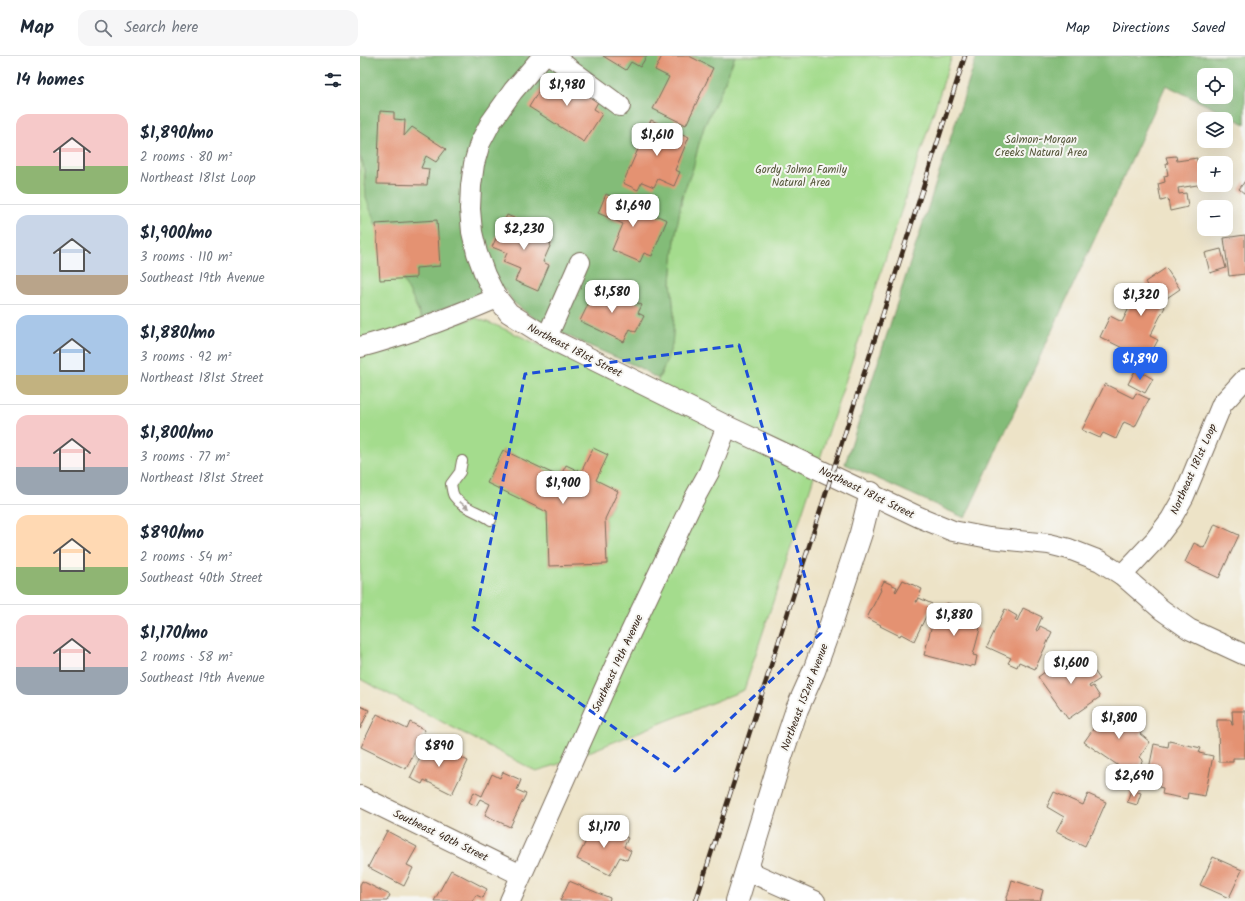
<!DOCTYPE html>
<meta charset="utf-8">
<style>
body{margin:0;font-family:Kalam,sans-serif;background:#f6f6f7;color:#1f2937;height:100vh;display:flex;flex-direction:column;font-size:15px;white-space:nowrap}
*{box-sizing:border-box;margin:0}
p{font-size:13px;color:#747a83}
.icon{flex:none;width:22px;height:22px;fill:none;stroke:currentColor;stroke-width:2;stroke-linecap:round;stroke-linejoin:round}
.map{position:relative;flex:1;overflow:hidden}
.panel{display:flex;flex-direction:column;background:#fff;width:360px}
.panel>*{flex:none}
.buttons{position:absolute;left:837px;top:12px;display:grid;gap:8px}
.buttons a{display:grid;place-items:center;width:36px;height:36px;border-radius:8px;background:#fff;box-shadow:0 4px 16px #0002;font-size:20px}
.price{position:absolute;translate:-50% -34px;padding:0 9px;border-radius:8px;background:#fff;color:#222;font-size:13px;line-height:26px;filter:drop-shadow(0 1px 2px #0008)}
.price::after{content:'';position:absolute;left:50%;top:24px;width:12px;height:9px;margin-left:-6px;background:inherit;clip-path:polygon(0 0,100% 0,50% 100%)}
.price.active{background:#2563eb;color:#fff}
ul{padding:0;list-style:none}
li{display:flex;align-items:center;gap:12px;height:100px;padding:0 16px}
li+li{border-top:1px solid #e0e1e3}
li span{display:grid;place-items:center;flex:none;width:112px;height:80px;border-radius:12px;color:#555}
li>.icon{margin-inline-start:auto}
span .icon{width:48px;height:48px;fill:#fffc;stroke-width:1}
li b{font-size:17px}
h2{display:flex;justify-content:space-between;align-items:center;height:48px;padding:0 16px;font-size:17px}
header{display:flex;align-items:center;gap:24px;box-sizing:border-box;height:56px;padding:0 20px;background:#fff;border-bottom:1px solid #e0e1e3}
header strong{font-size:19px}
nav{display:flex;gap:22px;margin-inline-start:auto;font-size:14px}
.search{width:280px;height:36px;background:#f6f6f7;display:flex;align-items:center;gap:10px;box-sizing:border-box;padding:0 14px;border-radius:12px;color:#747a83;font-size:15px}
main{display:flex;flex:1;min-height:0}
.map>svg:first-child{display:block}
</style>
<header>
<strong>Map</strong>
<div class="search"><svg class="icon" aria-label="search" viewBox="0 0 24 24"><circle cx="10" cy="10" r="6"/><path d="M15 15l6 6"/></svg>Search here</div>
<nav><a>Map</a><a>Directions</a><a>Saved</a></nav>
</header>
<main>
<section class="panel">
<h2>14 homes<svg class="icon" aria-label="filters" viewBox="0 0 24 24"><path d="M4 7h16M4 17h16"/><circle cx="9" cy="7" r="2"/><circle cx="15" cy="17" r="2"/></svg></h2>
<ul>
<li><span style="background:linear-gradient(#f6c9c9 65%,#8fb573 0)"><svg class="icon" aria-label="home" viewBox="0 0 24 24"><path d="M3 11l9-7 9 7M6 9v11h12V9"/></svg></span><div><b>$1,890/mo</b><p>2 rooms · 80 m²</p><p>Northeast 181st Loop</p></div></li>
<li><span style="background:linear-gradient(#c9d6e8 75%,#b9a48a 0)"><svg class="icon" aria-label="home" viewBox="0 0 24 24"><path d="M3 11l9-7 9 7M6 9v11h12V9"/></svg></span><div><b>$1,900/mo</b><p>3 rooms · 110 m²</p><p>Southeast 19th Avenue</p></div></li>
<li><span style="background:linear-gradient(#a9c7e8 75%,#c2b280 0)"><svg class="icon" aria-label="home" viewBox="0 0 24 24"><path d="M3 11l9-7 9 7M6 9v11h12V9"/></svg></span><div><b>$1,880/mo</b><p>3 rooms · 92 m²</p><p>Northeast 181st Street</p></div></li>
<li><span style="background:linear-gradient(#f6c9c9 65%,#9aa5b1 0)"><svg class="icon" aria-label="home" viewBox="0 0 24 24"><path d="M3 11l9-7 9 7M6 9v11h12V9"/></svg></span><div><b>$1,800/mo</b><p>3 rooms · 77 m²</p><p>Northeast 181st Street</p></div></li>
<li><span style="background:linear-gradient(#ffd9b3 65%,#8fb573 0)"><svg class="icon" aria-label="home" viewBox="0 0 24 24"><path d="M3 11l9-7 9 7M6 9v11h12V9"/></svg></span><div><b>$890/mo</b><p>2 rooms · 54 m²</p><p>Southeast 40th Street</p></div></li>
<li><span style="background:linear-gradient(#f6c9c9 65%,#9aa5b1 0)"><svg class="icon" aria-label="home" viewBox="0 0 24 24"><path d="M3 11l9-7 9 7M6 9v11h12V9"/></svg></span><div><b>$1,170/mo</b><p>2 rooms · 58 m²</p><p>Southeast 19th Avenue</p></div></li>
</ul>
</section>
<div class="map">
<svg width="885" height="845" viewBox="0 0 885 845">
<rect width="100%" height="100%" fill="#f6f6f2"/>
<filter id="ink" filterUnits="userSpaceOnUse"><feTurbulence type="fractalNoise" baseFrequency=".025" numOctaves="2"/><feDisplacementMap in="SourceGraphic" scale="8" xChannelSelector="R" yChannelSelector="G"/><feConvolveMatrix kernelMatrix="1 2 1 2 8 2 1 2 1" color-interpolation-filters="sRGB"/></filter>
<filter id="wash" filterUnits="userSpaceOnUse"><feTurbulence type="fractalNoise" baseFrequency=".012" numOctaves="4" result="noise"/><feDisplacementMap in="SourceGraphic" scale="16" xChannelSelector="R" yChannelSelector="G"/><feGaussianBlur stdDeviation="0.9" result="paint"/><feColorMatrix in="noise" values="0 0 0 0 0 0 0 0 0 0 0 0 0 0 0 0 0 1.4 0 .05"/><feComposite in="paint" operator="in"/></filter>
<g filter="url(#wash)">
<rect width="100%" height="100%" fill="#ede3c7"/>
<path fill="#a4dc8d" stroke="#708356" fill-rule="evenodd" d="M375,0h217l-208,634 -188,75 -20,6 -176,-92v-523c4,10 5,19 4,30l63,146 49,-14 24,9 151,69 14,-31 7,-20 2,-31 -3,-32 4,-43 7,-42 11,-29 5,-21 6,-20 19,-41zM143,394l57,27 6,-12 47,38 -8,16 2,45 -58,2 -2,-54 -60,-29z"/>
<g fill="#83bc78" stroke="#5f734b" fill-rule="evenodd">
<path d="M0,0h375l-12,30 -19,41 -6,20 -5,21 -11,29 -7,42 -4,43 3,32 -1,21 -1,10 -7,20 -7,14 -20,-12 -64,-28 -42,-22 -19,-15 -9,-14 -33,12 -16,4 -21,8 -12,7 -9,-20 -35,-68 -12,-33 -1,-23 -2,-11 -3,-8z"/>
<path d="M617,0h268v68l-79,-39 -201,433 -120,-54zM844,19h22v22h-22z"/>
</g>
<g id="blocks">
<g fill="#e49272">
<path d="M243,0h44l-7,11 -9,-5 -5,8z"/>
<path d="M302,0h27l24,12 -27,57 -33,-16 16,-32 -14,-7z"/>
<path d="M190,17l48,29 -4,7 8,5 -18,28 -55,-35z"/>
<path d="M20,55l14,1v7l11,1 -1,16 8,-9 34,22 -10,13 -10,-6 -5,12 8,1 -2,16 -50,-1z"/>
<path d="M291,64l38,17 -14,33 5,2 -6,14 -16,-7 -4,8 -12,-5 -4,8 -15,-7z"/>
<path d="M816,100l1,5 20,-3v4l12,-2 1,3h-6v21l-26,4 1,6 7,-1 2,14 -18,4 -2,-12 -7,2 -3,-17 7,-2 -1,-6 4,-1 -2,-11 2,-1 -2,-6z"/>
<path d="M885,125v13l-6,-5z"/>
<path d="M246,138l61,26 -15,36 -8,-3 -4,9 -28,-12 11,-26 -25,-11z"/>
<path d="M147,159l35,15 -3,9 12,5 -8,18 6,3 -11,26 -23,-10 5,-12 -17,-7 4,-9 -15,-6z"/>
<path d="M77,164l3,46 -24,2v10l-36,2 -4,-56z"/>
<path d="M885,179v39l-16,2 -5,-38z"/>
<path d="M861,193l5,19 -16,5 -5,-20z"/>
<path d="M806,212l14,21 -19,13 -3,-3 -2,4 9,4 -15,29 8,4 -7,13 -6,-3 -4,7 -41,-20 10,-21 12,6 14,-28 11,6 4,-8 -6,-10z"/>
<path d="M238,228l44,21 -4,8 6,3 -8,16 -6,-3 -6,13 -44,-21z"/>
<path d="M776,313l17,10 -8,14 -17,-9z"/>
<path d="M745,328l28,14 3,-5 13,6 -14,28 -11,-5 -8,17 -13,-6 -3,5 -18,-8z"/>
<path d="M233,392l15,7 -12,25 22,11 -13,28 2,45 -58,2 -2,-54 -60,-29 16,-33 57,27 6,-12 15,7z"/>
<path d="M855,468l24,11 -20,43 -34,-16 9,-19 10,5z"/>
<path d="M543,524l19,9 -6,13h1l2,-4 13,6 -18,37 -13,-7 -1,2 -20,-10 1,-1 -14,-7 14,-28 -1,-1 4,-8 13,6 -2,4 1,1z"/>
<path d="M587,547l28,8 -4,15 9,3 -7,26 4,1 -2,10 -4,-1v2l-47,-12 10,-38 9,3z"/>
<path d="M663,552l19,9 -6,13 2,1 2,-5 12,6 -17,37 -16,-7 -2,5 -9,-4 3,-5 -24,-11 18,-38 12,7 -2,4 2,1z"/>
<path d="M711,597l8,12 -3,2 1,2 10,-8 13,18 -11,7 1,2 3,-2 7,11 -32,22 -30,-42z"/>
<path d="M0,650l9,4 -9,19z"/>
<path d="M761,654l24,17 -5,7 10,8 -10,15 3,3 -4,7 -4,-2 -6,8 -45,-31 22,-31 10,7z"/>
<path d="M872,655h13v47h-12v4h-14l-1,-34h-1v-8h14l1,5h1z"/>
<path d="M17,658l30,15 3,-7 15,8 -19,39 -45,-22z"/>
<path d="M68,685l40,20 -16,33 -28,-14 -2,4 -12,-6z"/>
<path d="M809,685l32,7 -2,5 14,3 -8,40 -17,-3 -1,6 -25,-5 1,-6 -17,-4 8,-40 14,3z"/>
<path d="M143,716l18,8 -4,10 9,4 -16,33 -25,-12 5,-11 -10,-5 -4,7 -7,-4 5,-10 8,4 10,-22 8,4z"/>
<path d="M771,734l10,3 -4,12 -10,-3z"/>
<path d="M694,736l29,13 5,-11 18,8 -14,32 -1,-1 -6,13 -29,-14 8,-15 -17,-10z"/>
<path d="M236,765l32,17 -4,9 7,4 -4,9 -7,-3 -10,18 -33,-16z"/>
<path d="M27,775l30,16 -10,18 6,3 -9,18 -36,-19z"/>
<path d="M853,801l29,13 -13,28 -29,-13z"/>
<path d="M91,814l36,19 -4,9 -7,-3 -4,6h-38z"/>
<path d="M652,824l31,10 -3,11h-34z"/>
<path d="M2,825l28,14 -3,6h-27v-16z"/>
<path d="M209,825l41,17 -1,3h-49z"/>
</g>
</g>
</g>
<g filter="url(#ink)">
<use href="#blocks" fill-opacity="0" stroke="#796b59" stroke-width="1"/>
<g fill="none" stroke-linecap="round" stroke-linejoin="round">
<g stroke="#796b59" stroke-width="12">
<path id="service" d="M102,405l-2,11 -9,12c1,4 1,9 3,12 9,13 25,15 37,24"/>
</g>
<g stroke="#796b59" stroke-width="22">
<g id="minor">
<path d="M183,0l-30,35 -22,31 -11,21 -6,21 -3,22 -1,23 2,23 5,21 8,22 10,20 14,18 38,24 180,89 192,91 34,14 36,7 60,6 20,5 31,12 22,14 40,35 27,19 56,26"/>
<path d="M192,0l68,50"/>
<path d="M187,281l33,-75"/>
<path d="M0,291c47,-12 92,-30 137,-49"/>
<path d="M762,519l33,-35 16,-21 13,-23 38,-92 23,-25"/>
<path d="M0,740l161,79"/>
<path d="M386,814l69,31"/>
<path d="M150,845l107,-240 76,-160 16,-29 18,-46"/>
</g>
</g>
<g stroke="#796b59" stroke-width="24">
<path id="tertiary" d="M377,845l44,-144 16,-48 17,-38 16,-44 31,-94 10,-40"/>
</g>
<use href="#service" stroke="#fff" stroke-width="10"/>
<use href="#minor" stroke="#fff" stroke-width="20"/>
<use href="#tertiary" stroke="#fff" stroke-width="22"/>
<g stroke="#3b2a1e" stroke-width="4.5">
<path id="rail" d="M336,845l269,-845"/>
</g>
<use href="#rail" stroke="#f6f6f2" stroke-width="3" stroke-dasharray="9" stroke-linecap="butt"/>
</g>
<defs><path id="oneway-solid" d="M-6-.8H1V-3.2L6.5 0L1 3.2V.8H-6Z"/></defs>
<use fill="#a79f9a" href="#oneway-solid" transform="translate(104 449) rotate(37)"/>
</g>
<path fill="none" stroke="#1d4ed8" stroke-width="3" stroke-dasharray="8 5" stroke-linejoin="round" d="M379,289l82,288 -146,138 -202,-144 52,-253z"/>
<g text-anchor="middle" stroke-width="4" stroke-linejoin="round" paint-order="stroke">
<g font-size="11" fill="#55563a" stroke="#f6f6f2">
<text x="681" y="87">Salmon-Morgan<tspan x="681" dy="13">Creeks Natural Area</tspan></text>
<text x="441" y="117">Gordy Jolma Family<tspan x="441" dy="13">Natural Area</tspan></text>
</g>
<g font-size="11" fill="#3b2a1e" stroke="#f6f6f2">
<text transform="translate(215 294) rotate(27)" y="4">Northeast 181st Street</text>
<text transform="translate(833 413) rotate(-66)" y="4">Northeast 181st Loop</text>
<text transform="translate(507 436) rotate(26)" y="4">Northeast 181st Street</text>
<text transform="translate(257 607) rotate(-65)" y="4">Southeast 19th Avenue</text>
<text transform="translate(444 641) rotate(-69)" y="4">Northeast 152nd Avenue</text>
<text transform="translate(81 779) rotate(26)" y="4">Southeast 40th Street</text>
</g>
</g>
</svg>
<div class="buttons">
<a><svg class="icon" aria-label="locate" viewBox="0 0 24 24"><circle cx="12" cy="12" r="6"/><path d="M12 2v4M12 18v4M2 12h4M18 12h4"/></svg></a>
<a><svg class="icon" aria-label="layers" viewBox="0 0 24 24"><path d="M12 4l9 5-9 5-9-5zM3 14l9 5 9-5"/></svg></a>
<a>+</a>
<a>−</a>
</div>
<b class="price" style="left:207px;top:51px">$1,980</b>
<b class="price" style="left:297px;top:101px">$1,610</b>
<b class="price" style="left:273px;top:172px">$1,690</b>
<b class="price" style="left:164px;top:195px">$2,230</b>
<b class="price" style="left:252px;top:258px">$1,580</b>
<b class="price" style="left:781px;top:261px">$1,320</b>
<b class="price active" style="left:780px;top:325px">$1,890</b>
<b class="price" style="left:203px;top:449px">$1,900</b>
<b class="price" style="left:594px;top:581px">$1,880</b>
<b class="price" style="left:711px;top:629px">$1,600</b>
<b class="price" style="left:759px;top:684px">$1,800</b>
<b class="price" style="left:79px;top:712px">$890</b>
<b class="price" style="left:774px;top:742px">$2,690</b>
<b class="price" style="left:244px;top:793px">$1,170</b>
</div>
</main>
